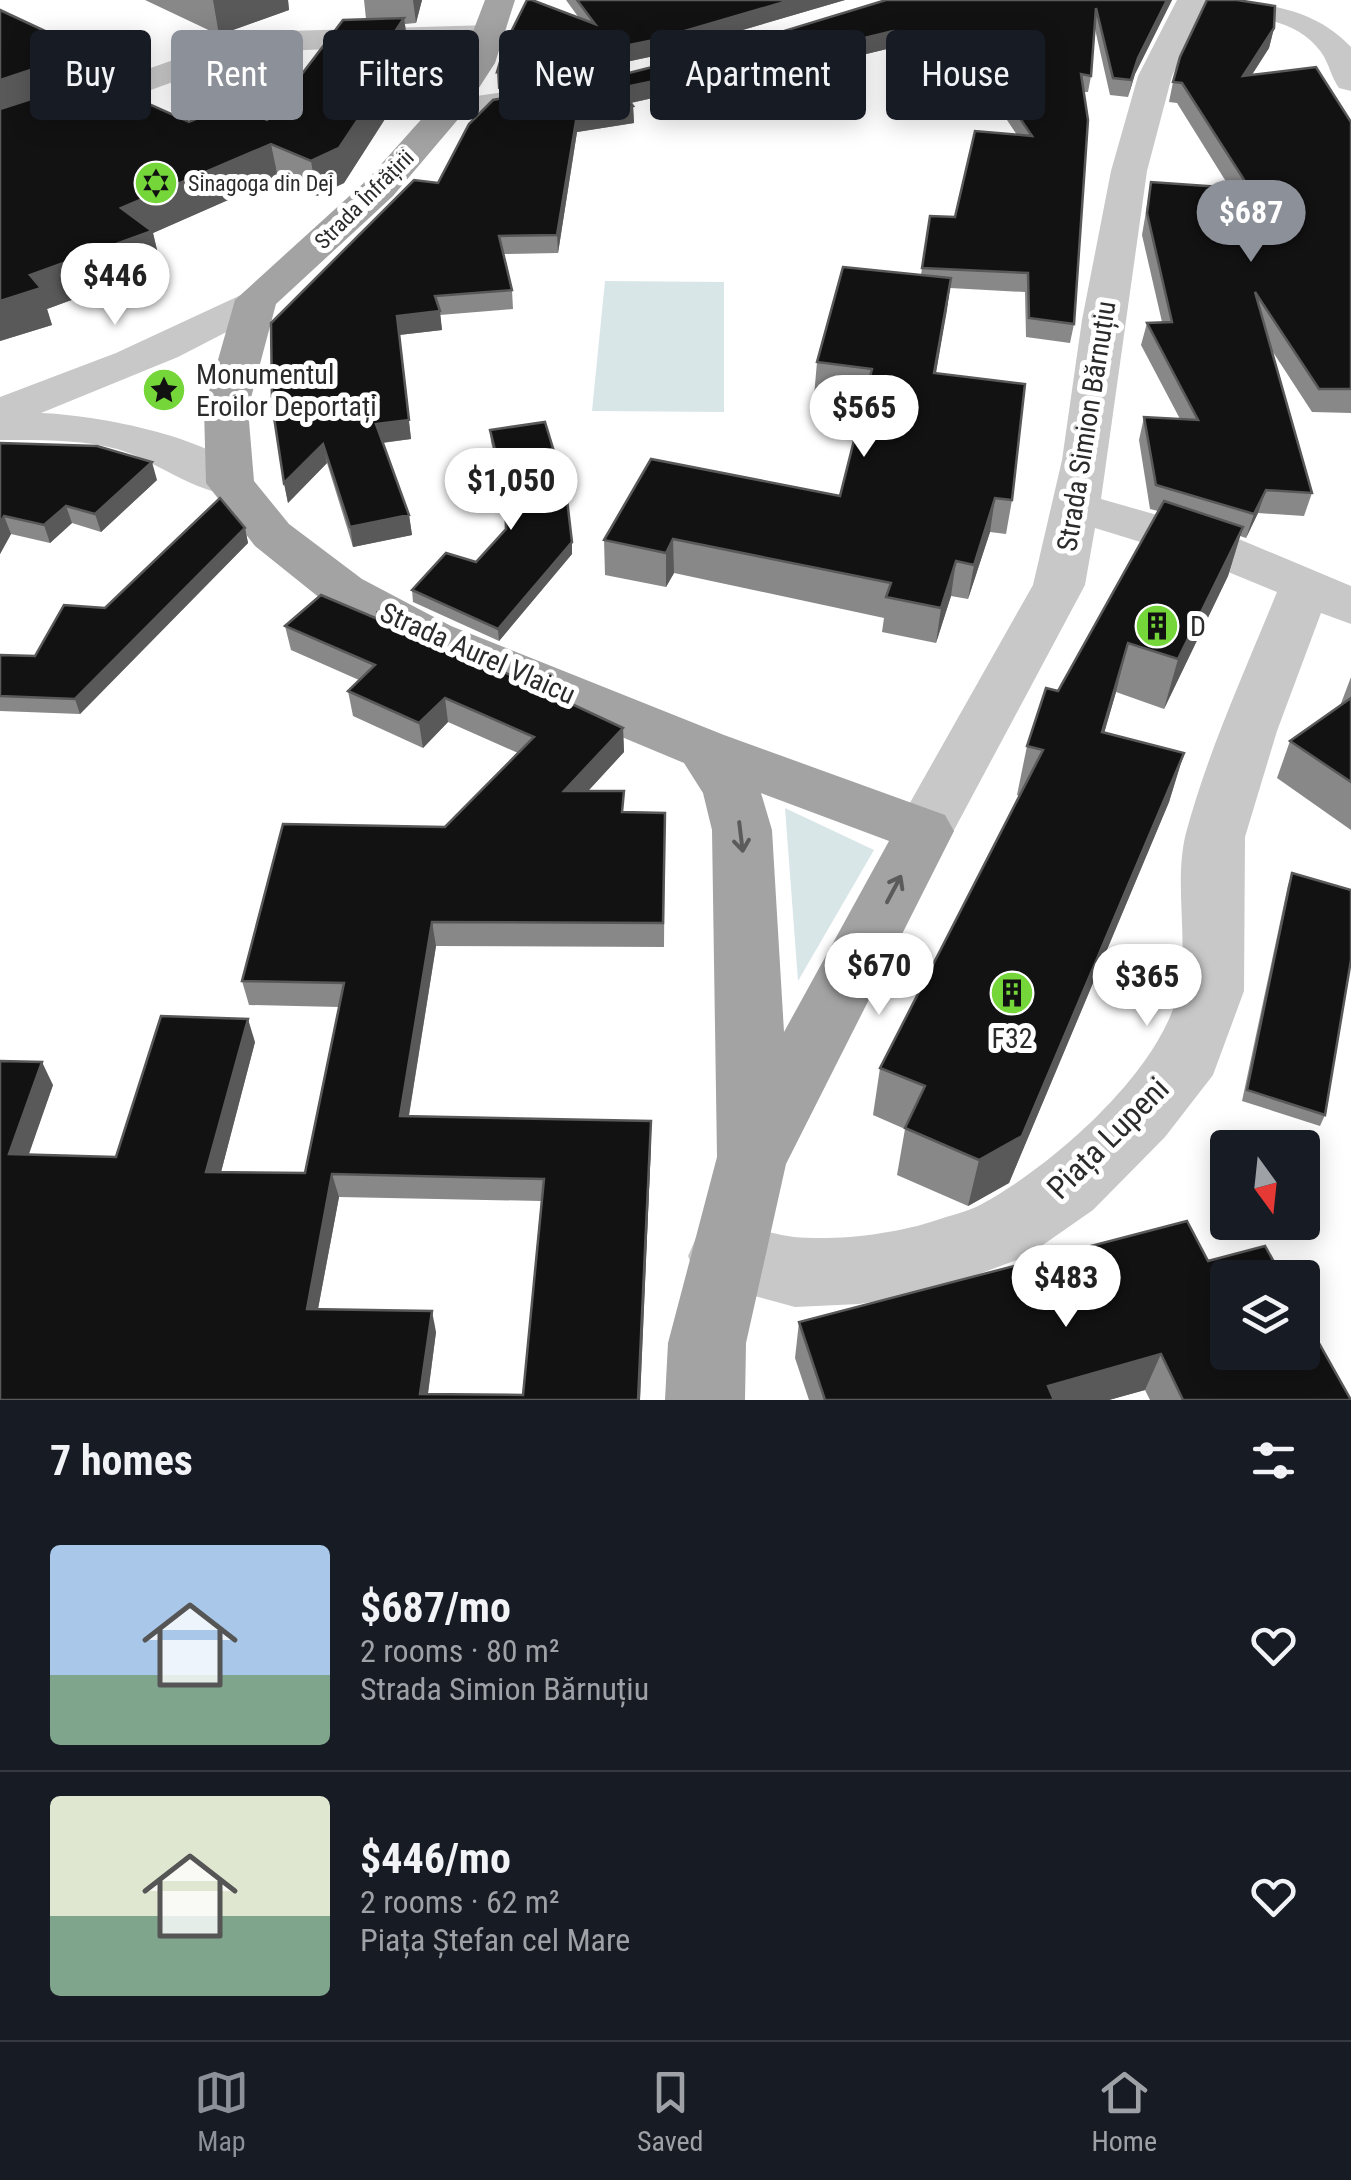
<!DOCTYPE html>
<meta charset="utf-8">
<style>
body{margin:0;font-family:"Roboto Condensed",sans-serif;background:#242831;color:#f1f3f6;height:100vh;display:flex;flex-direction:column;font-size:38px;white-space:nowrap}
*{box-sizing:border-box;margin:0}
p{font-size:32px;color:#9ea1a6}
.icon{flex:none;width:55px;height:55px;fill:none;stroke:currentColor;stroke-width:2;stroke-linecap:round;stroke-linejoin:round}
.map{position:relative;height:1400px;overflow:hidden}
.details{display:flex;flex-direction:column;background:#171b24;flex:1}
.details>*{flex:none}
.guide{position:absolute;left:30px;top:30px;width:1292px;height:90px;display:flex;gap:20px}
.needle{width:65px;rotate:165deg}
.tools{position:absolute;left:1210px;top:1130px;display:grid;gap:20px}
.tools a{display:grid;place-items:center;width:110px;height:110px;border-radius:10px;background:#171b24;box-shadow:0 5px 25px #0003;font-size:50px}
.price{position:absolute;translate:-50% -85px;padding:0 22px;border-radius:35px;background:#fff;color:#222;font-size:32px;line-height:65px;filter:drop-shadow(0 2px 5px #0008)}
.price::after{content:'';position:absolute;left:50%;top:60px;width:30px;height:22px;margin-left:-15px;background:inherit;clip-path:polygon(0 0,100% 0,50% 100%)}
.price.current{background:#8c9099;color:#fff}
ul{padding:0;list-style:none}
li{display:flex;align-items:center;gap:30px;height:250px;padding:0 50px}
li+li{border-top:2px solid #363941}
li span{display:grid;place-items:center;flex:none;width:280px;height:200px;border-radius:10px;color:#555}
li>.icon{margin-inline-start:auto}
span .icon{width:120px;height:120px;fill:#fffc;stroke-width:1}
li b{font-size:42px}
h2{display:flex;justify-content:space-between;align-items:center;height:120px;padding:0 50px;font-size:42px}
.tag{padding:0 35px;border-radius:10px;background:#171b24;box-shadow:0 5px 25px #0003;font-size:35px;line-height:90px}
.tag.current{background:#8c9099;color:#fff}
.dock{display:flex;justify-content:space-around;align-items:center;height:140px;border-top:2px solid #363941;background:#171b24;font-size:28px;color:#9ea1a6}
.dock a{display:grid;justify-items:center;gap:5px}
.dock .current{color:#8c9099}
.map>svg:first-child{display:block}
</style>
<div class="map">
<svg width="1351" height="1400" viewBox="0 0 1351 1400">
<rect width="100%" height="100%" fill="#fff"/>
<g fill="#d9e6e8">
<path d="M605,281l119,1v130l-132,-1z"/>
<path d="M785,808l89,42 -76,131z"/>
</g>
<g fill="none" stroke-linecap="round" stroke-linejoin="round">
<g fill="#c8c8c8" fill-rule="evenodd">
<path d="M1177,0c62,0 131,0 174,47v44l-12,-3c-8,-11 -10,-25 -18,-36 -26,-37 -79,-36 -119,-40l-30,64 -25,95 -46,328 133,38 117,49v38l-30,-11 -44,118 -32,106 -1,154 -31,84 -48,62 -72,73 -66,46 -96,36 -72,12 -64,3 -96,-26 -11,-25 11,-25c42,-16 54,1 95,6 43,4 102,-3 143,-17 14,-5 30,-8 43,-15 71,-38 179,-132 198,-212 12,-51 -5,-109 8,-160 22,-82 59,-162 91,-241l-78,-32 -104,-32 -10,57 -140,262 -21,6 -21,-6 -9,-16 139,-246 29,-125 20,-140 29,-149 27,-95z"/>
<path d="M489,25l11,3 5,7 -5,7 -243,10 -257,92v-23l253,-89z"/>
<path d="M561,84l12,3 5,7 -5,7 -125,19 -12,-3 -5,-7 5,-7 12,-3z"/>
<path d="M256,288l15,3 6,9 -6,9 -93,48 -137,56c54,2 181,24 213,70l-7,10c-40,10 -90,-33 -130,-44 -38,-10 -78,-9 -117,-9v-43l116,-44z"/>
</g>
<path fill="#a3a3a3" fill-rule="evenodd" d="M485,0h30l-20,63 -35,54 -67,79 -117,108 -28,105 6,72 35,43 73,55 89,47 273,109 221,80 9,16 -168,333 -40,179 -1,57h-80l3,-57 49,-186 -5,-327 -9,-37 -19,-30 -271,-113 -87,-47 -71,-57 -49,-63 -2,-74 31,-109 132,-120 68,-76 26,-41zM761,793l128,48 -105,191 -12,-202z"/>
</g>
<g fill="#888" fill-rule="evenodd">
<path d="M145,0h143l1,10 -70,25z"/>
<path d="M364,0h58l-6,23 -11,1 1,12 7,1 4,32 -73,114 -27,13 -39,-18 -125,55 8,34 -114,42 5,16 -52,16 95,-261 94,42 78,-2 99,-101z"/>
<path d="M566,0h279l-191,56 -156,33 81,-71z"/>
<path d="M886,0h286l-37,74 -7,23 -18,-2 -15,-66 -4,47 -3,16h-4l-10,232 -4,19 -44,-6 -1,-45 -75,-4 -14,85 76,127 -6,34 -16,-2 -22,67 -17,-3 -15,47 -54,-11 2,-14 -210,-45 -8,14 -61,-12 -1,-35 236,-44 24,-95 -50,-5 3,-34 104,-87 9,-59 25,1 62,-82 -56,-84 -44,12 -26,-15 -173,42 -7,-5 -80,18 2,3 1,17 -57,9 -19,121 -54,1 8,36 1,19 -73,6 2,15 -43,5 12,104 -28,4 26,72 3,20 -59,12 -26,-84 -39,40 -4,-20 154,-300 183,-108 114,-29z"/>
<path d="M1274,28l-5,20 -17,27 99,47v291l-39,-1 -41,-63 41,144 -8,23 -46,-3 -12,25 -6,-2 -12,40 -64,133 -48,-17 -12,41 80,20 -15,49 -160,381 -41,23 -71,-31 8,-46 -32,-14 7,-47 139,-272 -2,-1 10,-49 131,-235 -8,-2 -11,-69 5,-23 36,2 -39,-74 6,-22 15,-1 -20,-87 9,-53 79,6 -53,-85 -8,-1 4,-20z"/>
<path d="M490,430l82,124 -73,87 -86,-39 -1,-12 64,-28 30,-33 -1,-32 -14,-55z"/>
<path d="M0,443l157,37 -56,52 -29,-9 -22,20 -39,-9 -11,20z"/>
<path d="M245,528l3,15 -168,171 -80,-3v-56l35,1 70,-48z"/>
<path d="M378,613l245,115 1,24 -36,39 36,21 41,1 -1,134 -228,-1 -27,170 242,28 -11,256h-640v-339l53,24 -25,70 88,2 139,-115 -34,130 84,1 34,-166 -90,-2 -7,-24 203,-154 73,-74 -70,-31 -25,26 -70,-32 -5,-25 11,-11 -68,-30 -6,-24 94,-6zM339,1197l202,4 -18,194 -95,-1 8,-62 -118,-23z"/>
<path d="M1351,677v153l-74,-52 13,-37 50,-35z"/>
<path d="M1292,873l33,242 -5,11 -78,-25 46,-216z"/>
<path d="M1208,1261l143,139h-201l-5,-10 -36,10h-300l-14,-42 4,-36z"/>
</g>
<g fill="#595959">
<path d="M213,0h75l1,10 -70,25z"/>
<path d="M413,0h9l-6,23z"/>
<path d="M791,0h54l-191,56 -156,33 -1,-17z"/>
<path d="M1167,0h5l-37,74 -7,23 10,-39z"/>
<path d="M404,18l4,28 5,-9 4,32 -73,114 -27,13 -6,-35z"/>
<path d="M1274,28l-5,20 -31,48 5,-20z"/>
<path d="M893,31l-2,17 -173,42 1,-17z"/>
<path d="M963,35l-2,16 -44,12 2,-16z"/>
<path d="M88,51l8,32 -96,34v-37z"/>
<path d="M712,69l-1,16 -90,20 -1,-17z"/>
<path d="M633,106l1,17 -57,9 -19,121 -1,-18 20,-120z"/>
<path d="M271,144l7,34 -125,55 8,34 -114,42 5,16 -52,16v-40l30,-26 91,-67z"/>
<path d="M951,278l-4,32 -17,96 4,-33z"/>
<path d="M440,311l2,19 -43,5 12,104 -32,4 -3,-19 21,-108z"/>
<path d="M323,444l4,19 -39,40 -4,-20z"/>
<path d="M152,462l5,18 -56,52 -6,-18z"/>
<path d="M1266,490l-8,23 -12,25 8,-24z"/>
<path d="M995,498l-5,34 -22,67 6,-34z"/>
<path d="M66,506l6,17 -22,20 -6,-18z"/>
<path d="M409,515l3,20 -59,12 -3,-20z"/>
<path d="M4,516l7,18 -11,20v-30z"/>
<path d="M1243,527l-15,49 -64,133 14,-50z"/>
<path d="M245,528l3,15 -168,171 -5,-15z"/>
<path d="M673,539l1,34 -8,14v-34z"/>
<path d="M572,542v12l-73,87 -1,-12z"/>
<path d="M956,561l-5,35 -15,47 5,-35z"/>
<path d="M1128,643l-12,49 -26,90 12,-50z"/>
<path d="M445,698l3,24 -25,26 -4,-25z"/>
<path d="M623,728l1,24 -58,63 -2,-24z"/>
<path d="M1184,753l-15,49 -160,381 -41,23 11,-46z"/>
<path d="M432,922l4,24 -31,193 -5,-23z"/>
<path d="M248,1019l7,23 -40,153 -9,-23z"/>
<path d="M42,1062l11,23 -32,92 -12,-23z"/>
<path d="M651,1121v23l-11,256h-2z"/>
<path d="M332,1174l7,23 -25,133 -7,-21z"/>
<path d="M432,1311l4,21 -9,68 -7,-6z"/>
<path d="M1161,1354l-16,36 -36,10h-66l5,-14z"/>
</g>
<g fill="#121212" stroke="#595959" stroke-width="2.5" fill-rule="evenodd">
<path d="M527,0h5l63,24 -18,-24h214l-137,40 -157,32 9,-30z"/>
<path d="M886,0h281l-29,58 -7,22 -18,-2 -17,-70 -5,68 -10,-2 7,46 -14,204 -45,-6 -1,-45 -106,-5 8,-52 25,1 20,-86 57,5 -69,-101 -44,12 -26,-16 -174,42 -7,-4 -92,19 13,18 -56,9 -20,120 -58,1 13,54 -77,6 5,15 -43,5 12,104 -33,4 33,91 -59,12 -27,-83 -39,39 -12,-79 -1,-81 143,-143 24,3 31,-59 24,-24 128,-25 114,-29z"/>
<path d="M1207,0h30l38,6 -1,22 -31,48 73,-9 35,55v267h-32l-64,-97 57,201 -46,-3 -12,24 -98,-29 -12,-68 54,3 -51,-97 25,-1 -25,-109 4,-31 99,7 -68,-106 -9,-1 7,-25z"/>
<path d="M0,10l88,41 -88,29z"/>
<path d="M404,18l-12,18 21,1 -74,111 -28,13 -40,-17 -150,64 31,23 -122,44 11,13 -41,13v-192l93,-30 96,43 42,-18 36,16 76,-100z"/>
<path d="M843,267l108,11 -17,95 91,11 -13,116 -17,-2 -21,67 -18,-4 -15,47 -55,-11 5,-14 -218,-44 -7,14 -62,-13 47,-81 189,37 32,-127 -55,-7z"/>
<path d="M545,422l21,69 6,51 -74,87 -86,-39 34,-37 30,9 30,-33 -1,-40 -15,-59z"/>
<path d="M0,443l97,3 55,16 -57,52 -29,-8 -22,19 -40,-9 -4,8z"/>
<path d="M220,498l25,30 -170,171 -75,-3v-41l35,1 29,-51 41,3z"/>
<path d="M1164,501l79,26 -65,132 -50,-16 -26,89 82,21 -162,383 -43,24 -74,-32 20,-42 -45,-18 163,-318 -16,-4 19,-58 12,3z"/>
<path d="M321,595l59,25 -2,-7 245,115 -59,63h60l-2,21 43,1 -2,110 -231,-1 -32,194 251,5 -13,279h-638v-339l42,1 -33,92 107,3 45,-141 87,3 -42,153 99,1 39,-190 -102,-2 41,-157 162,3 89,-90 -89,-39 -26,25 -71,-32 27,-26 -90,-39zM332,1174l212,5 -21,216 -103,-1 12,-83 -125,-2z"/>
<path d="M1351,698v84l-61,-41z"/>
<path d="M1292,873l59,17v70l-26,155 -78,-25z"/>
<path d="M1187,1221l21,40 57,-15 18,32h-55v74h74v-39l49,87h-168l-22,-46 -113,32 6,14h-229l-26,-78z"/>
</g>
<defs><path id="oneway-shaft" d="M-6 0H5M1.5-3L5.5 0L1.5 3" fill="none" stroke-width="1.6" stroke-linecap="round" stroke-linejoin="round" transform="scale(2.5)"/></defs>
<g stroke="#5b5b5b">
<use href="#oneway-shaft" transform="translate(741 837) rotate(83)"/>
<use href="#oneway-shaft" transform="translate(894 889) rotate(-62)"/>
</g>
<defs>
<g id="synagogue-disc" transform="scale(2.25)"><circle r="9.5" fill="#75d63a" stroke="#fff"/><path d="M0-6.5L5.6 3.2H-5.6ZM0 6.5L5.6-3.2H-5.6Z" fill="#111"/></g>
<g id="sight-disc" transform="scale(2.25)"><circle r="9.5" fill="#75d63a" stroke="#fff"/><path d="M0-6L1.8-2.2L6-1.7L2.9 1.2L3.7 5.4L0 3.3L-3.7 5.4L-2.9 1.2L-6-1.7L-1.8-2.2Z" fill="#111"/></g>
<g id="building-disc" transform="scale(2.25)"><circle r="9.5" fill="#75d63a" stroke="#fff"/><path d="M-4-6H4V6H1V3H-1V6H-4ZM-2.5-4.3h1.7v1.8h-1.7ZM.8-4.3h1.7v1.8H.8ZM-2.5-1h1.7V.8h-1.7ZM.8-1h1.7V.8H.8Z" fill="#111"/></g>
</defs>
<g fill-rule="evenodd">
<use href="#synagogue-disc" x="156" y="183"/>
<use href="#sight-disc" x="164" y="390"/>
<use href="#building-disc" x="1157" y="626"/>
<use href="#building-disc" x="1012" y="993"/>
</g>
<g text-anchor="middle" stroke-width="10" stroke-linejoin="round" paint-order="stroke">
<g font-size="22" fill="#2b2b2b" stroke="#fff" text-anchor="start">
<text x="188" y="191">Sinagoga din Dej</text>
</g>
<g font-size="22" fill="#2b2b2b" stroke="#fff">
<text transform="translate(364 199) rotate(-45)" y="8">Strada Înfrățirii</text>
</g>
<g font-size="28" fill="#2b2b2b" stroke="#fff" text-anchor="start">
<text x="196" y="384">Monumentul<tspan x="196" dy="32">Eroilor Deportați</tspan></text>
<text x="1190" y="636">D</text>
<text x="1012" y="1048" text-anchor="middle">F32</text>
</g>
<g font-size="28" fill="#2b2b2b" stroke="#fff">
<text transform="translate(1086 426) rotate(-81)" y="10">Strada Simion Bărnuțiu</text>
<text transform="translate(478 653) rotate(24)" y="10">Strada Aurel Vlaicu</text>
</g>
<g font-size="32" fill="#2b2b2b" stroke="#fff">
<text transform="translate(1108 1138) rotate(-45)" y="11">Piața Lupeni</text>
</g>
</g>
</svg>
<div class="tools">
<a><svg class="needle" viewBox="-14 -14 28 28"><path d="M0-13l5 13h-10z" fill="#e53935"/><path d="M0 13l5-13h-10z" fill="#9ea1a6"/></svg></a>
<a><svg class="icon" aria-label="layers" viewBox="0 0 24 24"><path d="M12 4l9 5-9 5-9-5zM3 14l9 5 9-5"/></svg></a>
</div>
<b class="price current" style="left:1251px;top:265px">$687</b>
<b class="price" style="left:115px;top:328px">$446</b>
<b class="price" style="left:864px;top:460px">$565</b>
<b class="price" style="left:511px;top:533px">$1,050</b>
<b class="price" style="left:879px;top:1018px">$670</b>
<b class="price" style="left:1147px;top:1029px">$365</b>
<b class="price" style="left:1066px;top:1330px">$483</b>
<div class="guide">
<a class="tag">Buy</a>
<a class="tag current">Rent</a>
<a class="tag">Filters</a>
<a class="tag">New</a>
<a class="tag">Apartment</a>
<a class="tag">House</a>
</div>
</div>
<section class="details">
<h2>7 homes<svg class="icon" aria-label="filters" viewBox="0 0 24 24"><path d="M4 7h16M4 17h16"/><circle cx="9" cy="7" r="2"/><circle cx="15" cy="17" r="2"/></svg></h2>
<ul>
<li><span style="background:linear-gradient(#a9c7e8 65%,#7fa58c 0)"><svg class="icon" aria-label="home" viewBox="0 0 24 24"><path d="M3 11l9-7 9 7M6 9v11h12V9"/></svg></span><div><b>$687/mo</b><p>2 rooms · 80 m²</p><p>Strada Simion Bărnuțiu</p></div><svg class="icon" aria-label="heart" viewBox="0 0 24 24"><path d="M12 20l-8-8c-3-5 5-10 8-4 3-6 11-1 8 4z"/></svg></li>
<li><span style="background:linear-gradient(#dfe7d0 60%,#7fa58c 0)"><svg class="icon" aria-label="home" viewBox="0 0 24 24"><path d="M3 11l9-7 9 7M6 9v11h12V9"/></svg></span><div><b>$446/mo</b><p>2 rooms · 62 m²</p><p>Piața Ștefan cel Mare</p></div><svg class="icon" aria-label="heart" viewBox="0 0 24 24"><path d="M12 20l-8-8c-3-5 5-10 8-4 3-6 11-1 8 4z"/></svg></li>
</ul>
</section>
<nav class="dock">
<a class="current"><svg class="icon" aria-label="map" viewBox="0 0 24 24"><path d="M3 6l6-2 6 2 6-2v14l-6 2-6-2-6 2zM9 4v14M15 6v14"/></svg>Map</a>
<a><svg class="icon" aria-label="saved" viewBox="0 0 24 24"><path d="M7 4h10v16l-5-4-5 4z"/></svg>Saved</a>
<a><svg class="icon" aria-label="home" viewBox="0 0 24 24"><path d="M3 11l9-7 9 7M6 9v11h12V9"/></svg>Home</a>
</nav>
